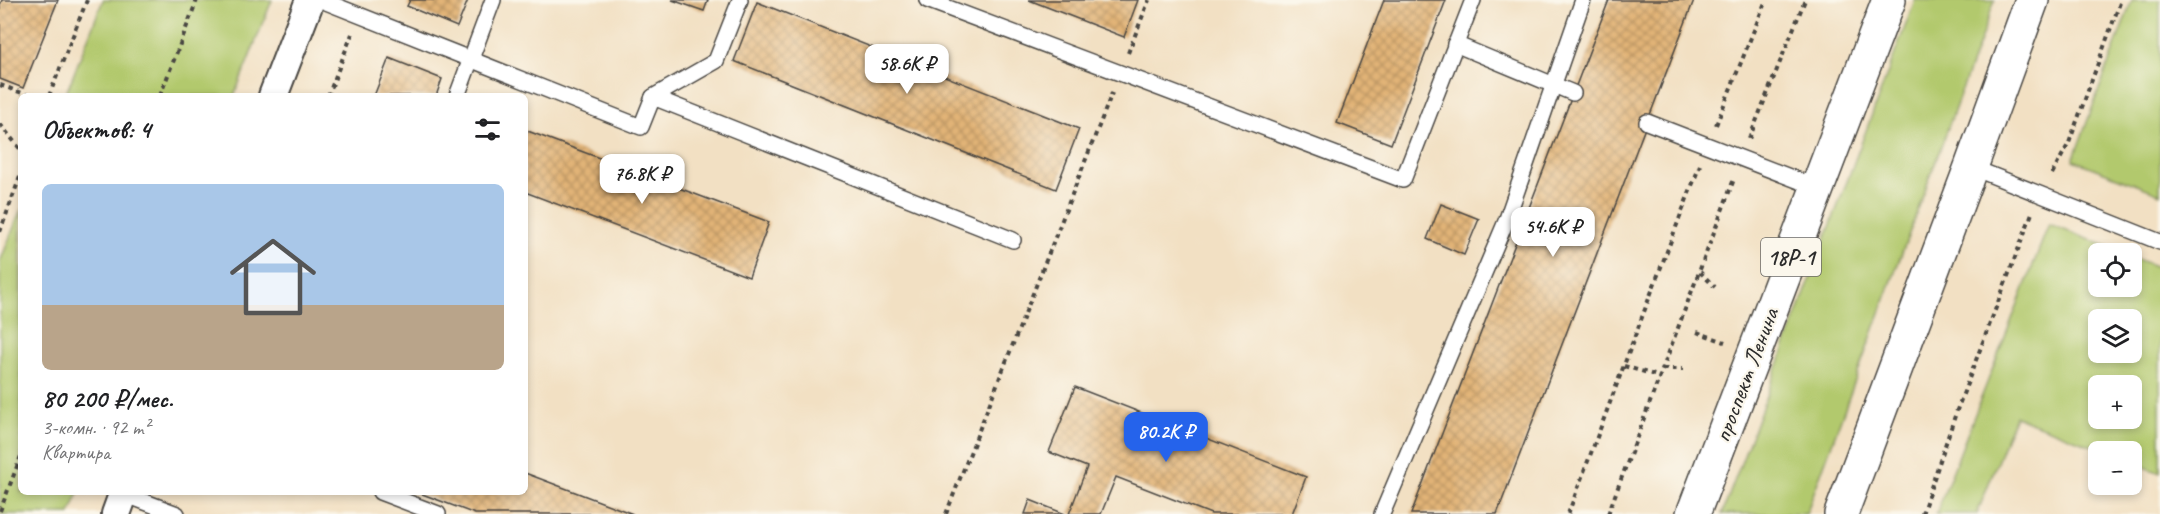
<!DOCTYPE html>
<html lang="ru">
<meta charset="utf-8">
<style>
body{margin:0;font-family:Caveat,sans-serif;background:#f2f2f2;color:#202124;height:100vh;display:flex;flex-direction:column;font-size:22px;white-space:nowrap}
*{box-sizing:border-box;margin:0}
p{font-size:20px;color:#757577}
.icon{flex:none;width:33px;height:33px;fill:none;stroke:currentColor;stroke-width:2;stroke-linecap:round;stroke-linejoin:round}
.map{position:relative;flex:1;overflow:hidden}
.panel{position:absolute;left:18px;top:93px;width:510px;height:402px;display:flex;flex-direction:column;background:#fff;border-radius:9px;box-shadow:0 3px 9px #0003}
.panel>*{flex:none}
.tools{position:absolute;left:2088px;top:243px;display:grid;gap:12px}
.tools a{display:grid;place-items:center;width:54px;height:54px;border-radius:9px;background:#fff;box-shadow:0 3px 9px #0003;font-size:30px}
.price{position:absolute;translate:-50% -51px;padding:0 14px;border-radius:12px;background:#fff;color:#222;font-size:20px;line-height:39px;filter:drop-shadow(0 2px 3px #0008)}
.price::after{content:'';position:absolute;left:50%;top:36px;width:18px;height:14px;margin-left:-9px;background:inherit;clip-path:polygon(0 0,100% 0,50% 100%)}
.price.selected{background:#2563eb;color:#fff}
ul{padding:0;list-style:none}
li{display:grid;align-content:center;gap:12px;height:318px;padding:0 24px}
li span{display:grid;place-items:center;height:186px;border-radius:9px;color:#555}
li>.icon{margin-inline-start:auto}
span .icon{width:108px;height:108px;fill:#fffc;stroke-width:1}
li b{font-size:26px}
h2{display:flex;justify-content:space-between;align-items:center;height:72px;padding:0 24px;font-size:26px}
.map>svg:first-child{display:block}
</style>
<div class="map">
<svg width="2160" height="514" viewBox="0 0 2160 514">
<defs>
<pattern id="building-cross-hatch" width="8" height="8" patternUnits="userSpaceOnUse" patternTransform="scale(1.5)"><rect width="8" height="8" fill="#e2b477"/><path d="M0 0l8 8M0 8l8-8" fill="none" stroke="#b79362"/></pattern>
</defs>
<rect width="100%" height="100%" fill="#fbf7ec"/>
<filter id="ink" filterUnits="userSpaceOnUse"><feTurbulence type="fractalNoise" baseFrequency=".0167" numOctaves="2"/><feDisplacementMap in="SourceGraphic" scale="12" xChannelSelector="R" yChannelSelector="G"/><feConvolveMatrix kernelMatrix="1 2 1 2 8 2 1 2 1" color-interpolation-filters="sRGB"/></filter>
<filter id="wash" filterUnits="userSpaceOnUse"><feTurbulence type="fractalNoise" baseFrequency=".008" numOctaves="4" result="noise"/><feDisplacementMap in="SourceGraphic" scale="24" xChannelSelector="R" yChannelSelector="G"/><feGaussianBlur stdDeviation="1.35" result="paint"/><feColorMatrix in="noise" values="0 0 0 0 0 0 0 0 0 0 0 0 0 0 0 0 0 1.4 0 .05"/><feComposite in="paint" operator="in"/></filter>
<g filter="url(#wash)">
<rect width="100%" height="100%" fill="#f2e0c3"/>
<g fill="#b2c96d" stroke="#6e7a4c" stroke-width="1.5" fill-rule="evenodd">
<path d="M103,0h169l-38,96h-169z"/>
<path d="M1915,0h80l-189,514h-84z"/>
<path d="M2132,0h28v194l-87,-34z"/>
<path d="M21,209v283h58l-9,22h-70v-252z"/>
<path d="M2049,224l75,29 -26,1v32h34v-29l28,11v205l-28,-11v-10l-27,-1 -90,-35 -38,98h-41zM2098,320h34v32h-34zM2098,386h34v32h-34z"/>
</g>
<g id="blocks">
<g fill="url(#building-cross-hatch)">
<path d="M2,0h56l-35,88 -23,-9v-74z"/>
<path d="M410,0h58l-11,27 -50,-21z"/>
<path d="M672,0h36l-4,11z"/>
<path d="M1029,0h109l-14,37z"/>
<path d="M1384,0h62l-55,144 -54,-21z"/>
<path d="M1609,0h85l-197,514h-86z"/>
<path d="M757,2l322,127 -23,60 -322,-128z"/>
<path d="M389,58l53,21 -6,17h-62z"/>
<path d="M525,130l244,92 -20,55 -224,-85z"/>
<path d="M1441,204l38,15 -15,36 -37,-16z"/>
<path d="M1075,387l231,90 -14,37h-81l-95,-37 -15,37h-32l18,-47 -38,-15z"/>
<path d="M525,473l108,41h-158l-58,-22h108z"/>
<path d="M1030,500l35,14h-40z"/>
</g>
</g>
</g>
<g filter="url(#ink)">
<use href="#blocks" fill-opacity="0" stroke="#494642" stroke-width="1.5"/>
<g fill="none" stroke-linecap="round" stroke-linejoin="round">
<g stroke="#494642" stroke-width="18">
<g id="service">
<path d="M321,0l320,127 12,-30 360,143"/>
<path d="M927,0l476,180 70,-180"/>
<path d="M1455,44l118,49"/>
<path d="M457,96l36,-96"/>
<path d="M653,97l63,-36 24,-61"/>
<path d="M1647,122l171,66"/>
<path d="M1971,167l189,75"/>
<path d="M380,492l58,22"/>
<path d="M124,494l53,20"/>
<path d="M1382,514l125,-295 76,-219"/>
</g>
</g>
<g stroke="#494642" stroke-width="32">
<g id="minor">
<path d="M273,96l37,-96"/>
<path d="M116,514l8,-22"/>
</g>
</g>
<g stroke="#494642" stroke-width="36">
<g id="primary">
<path d="M1693,514l196,-514"/>
<path d="M1841,514l130,-347 61,-167"/>
</g>
</g>
<g stroke="#494642" stroke-width="4" stroke-dasharray="4.5 4.5" stroke-linecap="butt">
<path d="M1128,53l21,-53"/>
<path d="M0,85l31,11"/>
<path d="M49,96l38,-96"/>
<path d="M160,96l37,-96"/>
<path d="M328,96l24,-62"/>
<path d="M0,124l21,26"/>
<path d="M1716,125l50,-125"/>
<path d="M1749,139l56,-139"/>
<path d="M2052,174l17,-31 52,-143"/>
<path d="M0,232l21,-58"/>
<path d="M1700,272l15,15"/>
<path d="M1697,332l28,10"/>
<path d="M1624,366l37,11"/>
<path d="M1663,369h20"/>
<path d="M0,511l21,-55"/>
<path d="M946,514l166,-421"/>
<path d="M1568,514c44,-116 87,-233 132,-349"/>
<path d="M1608,514l126,-335"/>
<path d="M1922,514l35,-104 75,-197"/>
</g>
<use href="#service" stroke="#fff" stroke-width="15"/>
<use href="#minor" stroke="#fff" stroke-width="28"/>
<use href="#primary" stroke="#fff" stroke-width="33"/>
</g>
</g>
<g text-anchor="middle" stroke-width="4.5" stroke-linejoin="round" paint-order="stroke">
<rect fill="#fbf7ec" stroke="#696865" stroke-width="1.5" x="1761" y="238" width="60" height="38" rx="4.5"/>
<g font-size="22" font-weight="bold" fill="#2b2b2b">
<text x="1791" y="265">18Р-1</text>
</g>
<g font-size="24" fill="#2b2b2b" stroke="#fbf7ec">
<text transform="translate(1746 375) rotate(-69)" y="8">проспект Ленина</text>
</g>
</g>
</svg>
<div class="tools">
<a><svg class="icon" aria-label="locate" viewBox="0 0 24 24"><circle cx="12" cy="12" r="6"/><path d="M12 2v4M12 18v4M2 12h4M18 12h4"/></svg></a>
<a><svg class="icon" aria-label="layers" viewBox="0 0 24 24"><path d="M12 4l9 5-9 5-9-5zM3 14l9 5 9-5"/></svg></a>
<a>+</a>
<a>−</a>
</div>
<b class="price" style="left:907px;top:95px">58.6K ₽</b>
<b class="price" style="left:642px;top:205px">76.8K ₽</b>
<b class="price" style="left:1553px;top:258px">54.6K ₽</b>
<b class="price selected" style="left:1166px;top:463px">80.2K ₽</b>
<section class="panel">
<h2>Объектов: 4<svg class="icon" aria-label="filters" viewBox="0 0 24 24"><path d="M4 7h16M4 17h16"/><circle cx="9" cy="7" r="2"/><circle cx="15" cy="17" r="2"/></svg></h2>
<ul>
<li><span style="background:linear-gradient(#a9c7e8 65%,#b9a48a 0)"><svg class="icon" aria-label="home" viewBox="0 0 24 24"><path d="M3 11l9-7 9 7M6 9v11h12V9"/></svg></span><div><b>80 200 ₽/мес.</b><p>3-комн. · 92 m²</p><p>Квартира</p></div></li>
</ul>
</section>
</div>
